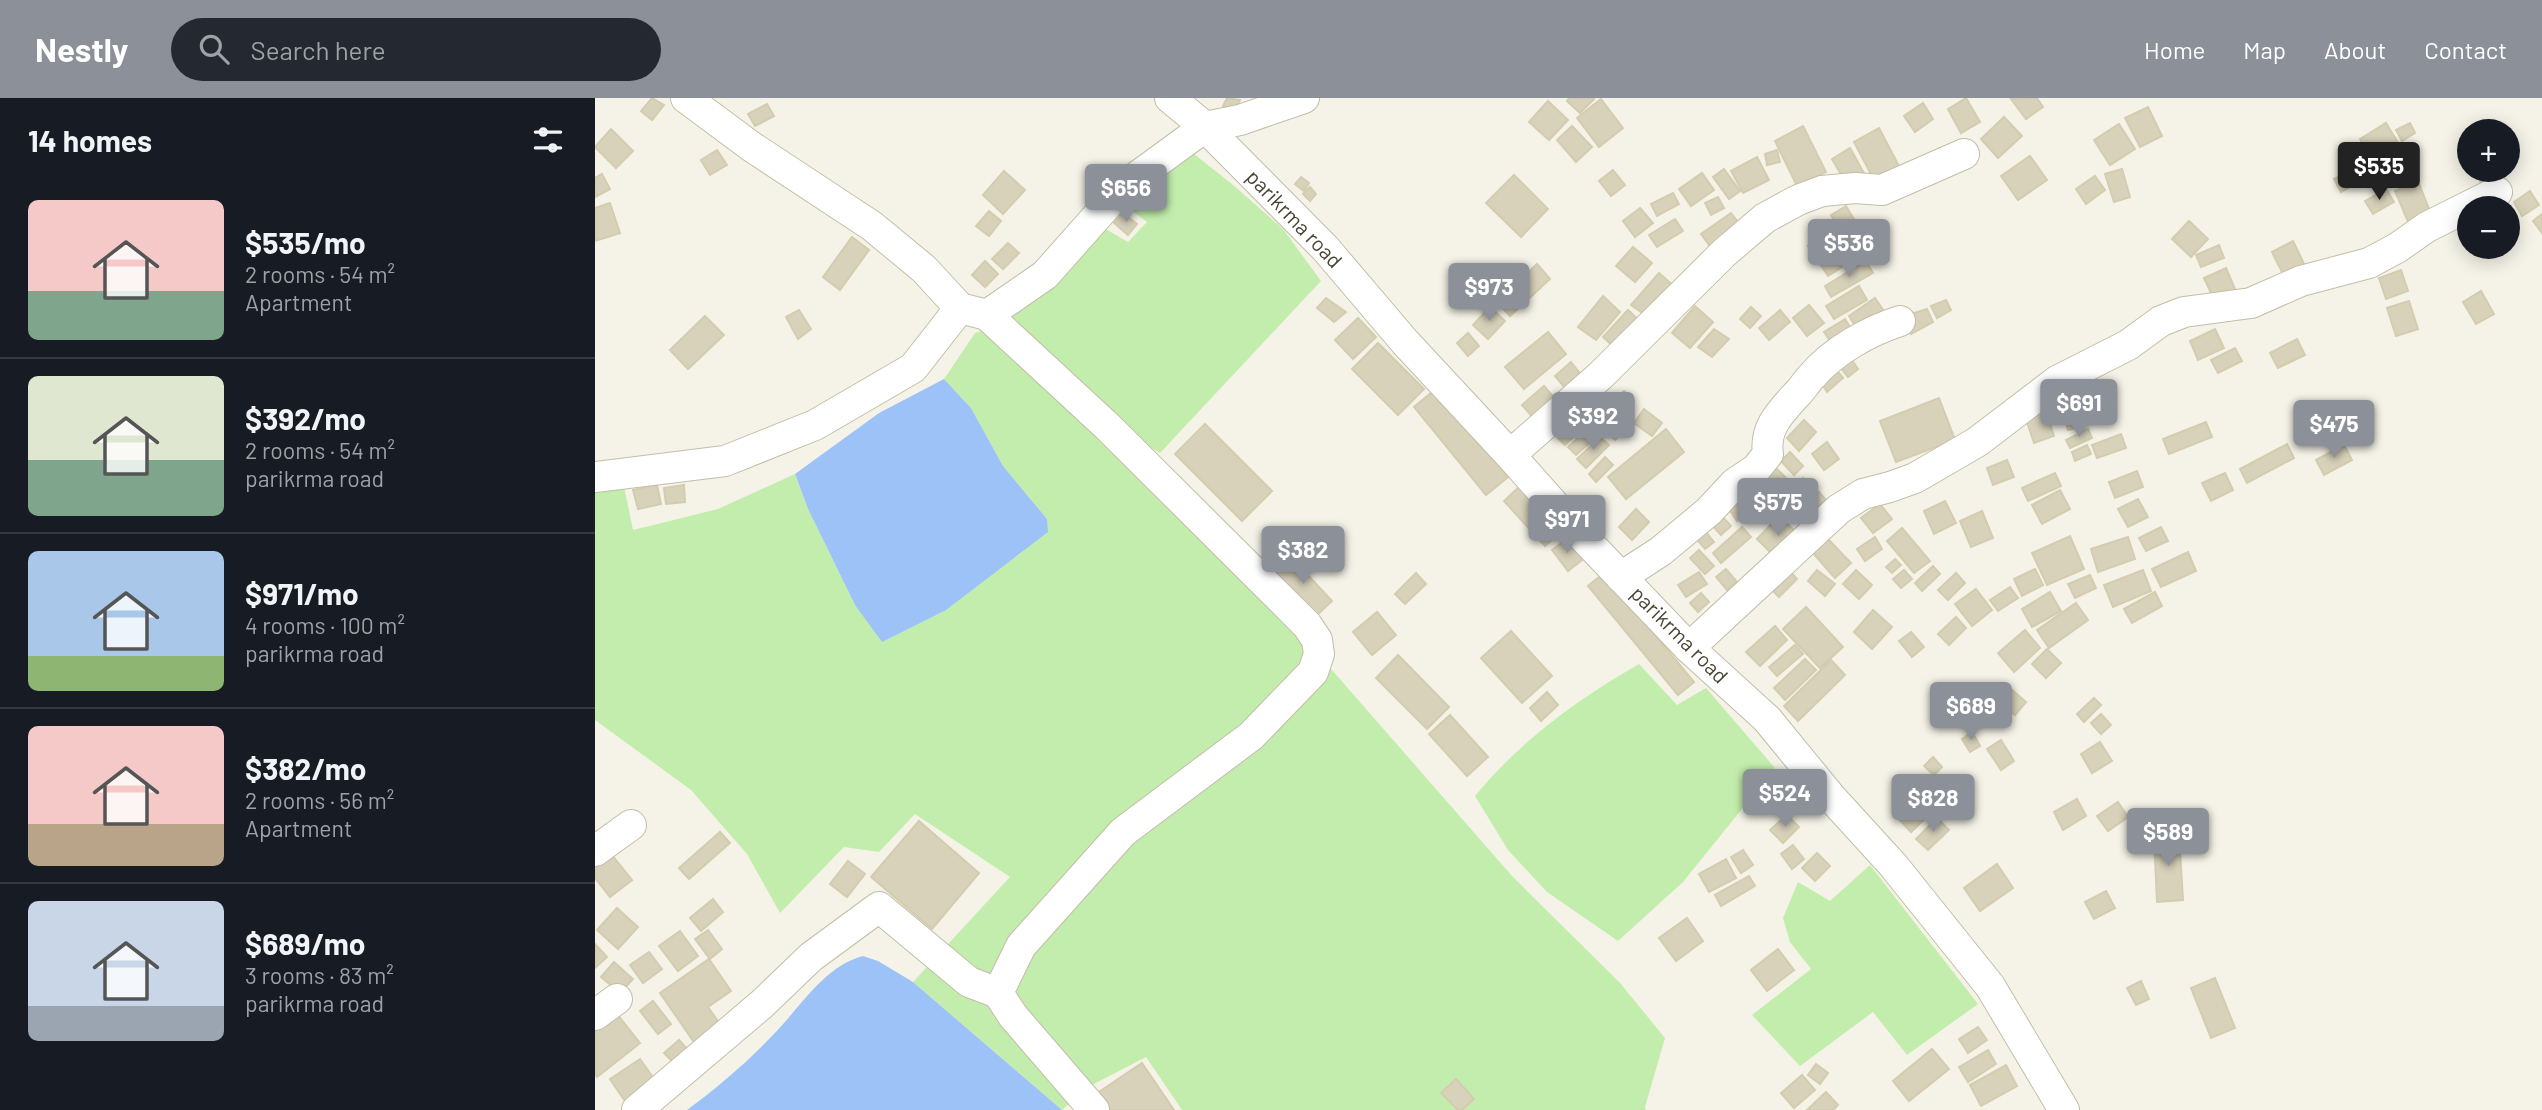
<!DOCTYPE html>
<meta charset="utf-8">
<style>
body{margin:0;font-family:Barlow,sans-serif;background:#242831;color:#f1f3f6;height:100vh;display:flex;flex-direction:column;font-size:26px;white-space:nowrap}
*{box-sizing:border-box;margin:0}
p{font-size:23px;color:#9ea1a6}
.icon{flex:none;width:38px;height:38px;fill:none;stroke:currentColor;stroke-width:2;stroke-linecap:round;stroke-linejoin:round}
.map{position:relative;flex:1;overflow:hidden}
.panel{display:flex;flex-direction:column;background:#171b24;width:595px}
.panel>*{flex:none}
.fabs{position:absolute;left:1862px;top:21px;display:grid;gap:14px}
.fabs a{display:grid;place-items:center;width:63px;height:63px;border-radius:50%;background:#171b24;box-shadow:0 4px 18px #0003;font-size:35px}
.price{position:absolute;translate:-50% -60px;padding:0 16px;border-radius:7px;background:#8c9099;color:#fff;font-size:23px;line-height:46px;filter:drop-shadow(0 2px 4px #0008)}
.price::after{content:'';position:absolute;left:50%;top:42px;width:21px;height:16px;margin-left:-10px;background:inherit;clip-path:polygon(0 0,100% 0,50% 100%)}
.price.selected{background:#222;color:#fff}
ul{padding:0;list-style:none}
li{display:flex;align-items:center;gap:21px;height:175px;padding:0 28px}
li+li{border-top:2px solid #363941}
li span{display:grid;place-items:center;flex:none;width:196px;height:140px;border-radius:10px;color:#555}
li>.icon{margin-inline-start:auto}
span .icon{width:84px;height:84px;fill:#fffc;stroke-width:1}
li b{font-size:30px}
h2{display:flex;justify-content:space-between;align-items:center;height:84px;padding:0 28px;font-size:30px}
header{display:flex;align-items:center;gap:42px;box-sizing:border-box;height:98px;padding:0 35px;background:#8c9099;color:#fff}
header strong{font-size:33px}
nav{display:flex;gap:38px;margin-inline-start:auto;font-size:24px}
.search{width:490px;height:63px;background:#242831;display:flex;align-items:center;gap:18px;box-sizing:border-box;padding:0 24px;border-radius:38px;color:#9ea1a6;font-size:26px}
main{display:flex;flex:1;min-height:0}
.map>svg:first-child{display:block}
</style>
<header>
<strong>Nestly</strong>
<div class="search"><svg class="icon" aria-label="search" viewBox="0 0 24 24"><circle cx="10" cy="10" r="6"/><path d="M15 15l6 6"/></svg>Search here</div>
<nav><a>Home</a><a>Map</a><a>About</a><a>Contact</a></nav>
</header>
<main>
<section class="panel">
<h2>14 homes<svg class="icon" aria-label="filters" viewBox="0 0 24 24"><path d="M4 7h16M4 17h16"/><circle cx="9" cy="7" r="2"/><circle cx="15" cy="17" r="2"/></svg></h2>
<ul>
<li><span style="background:linear-gradient(#f6c9c9 65%,#7fa58c 0)"><svg class="icon" aria-label="home" viewBox="0 0 24 24"><path d="M3 11l9-7 9 7M6 9v11h12V9"/></svg></span><div><b>$535/mo</b><p>2 rooms · 54 m²</p><p>Apartment</p></div></li>
<li><span style="background:linear-gradient(#dfe7d0 60%,#7fa58c 0)"><svg class="icon" aria-label="home" viewBox="0 0 24 24"><path d="M3 11l9-7 9 7M6 9v11h12V9"/></svg></span><div><b>$392/mo</b><p>2 rooms · 54 m²</p><p>parikrma road</p></div></li>
<li><span style="background:linear-gradient(#a9c7e8 75%,#8fb573 0)"><svg class="icon" aria-label="home" viewBox="0 0 24 24"><path d="M3 11l9-7 9 7M6 9v11h12V9"/></svg></span><div><b>$971/mo</b><p>4 rooms · 100 m²</p><p>parikrma road</p></div></li>
<li><span style="background:linear-gradient(#f6c9c9 70%,#b9a48a 0)"><svg class="icon" aria-label="home" viewBox="0 0 24 24"><path d="M3 11l9-7 9 7M6 9v11h12V9"/></svg></span><div><b>$382/mo</b><p>2 rooms · 56 m²</p><p>Apartment</p></div></li>
<li><span style="background:linear-gradient(#c9d6e8 75%,#9aa5b1 0)"><svg class="icon" aria-label="home" viewBox="0 0 24 24"><path d="M3 11l9-7 9 7M6 9v11h12V9"/></svg></span><div><b>$689/mo</b><p>3 rooms · 83 m²</p><p>parikrma road</p></div></li>
</ul>
</section>
<div class="map">
<svg width="1947" height="1012" viewBox="0 0 1947 1012">
<rect width="100%" height="100%" fill="#f5f3e7"/>
<g fill="#c3edac">
<path d="M599,56l38,30 51,45 38,52 -161,172 -33,-20 -124,-113 101,-92 24,14 19,-20 -23,-17 15,-14z"/>
<path d="M400,228l295,296 222,254 108,107 45,55 -20,69 1,3h-464l-36,-53 -56,29 -28,24 -149,-128 97,-105 -95,-63 -36,38 -35,-5 -64,66 -33,-59 -56,-64 -96,-70v-237l27,-6 11,53 85,-21 77,-35 13,35 47,96 134,-29 32,-23 26,-34 -44,-53 -32,-58 -27,-29 31,-46z"/>
<path d="M1044,566l38,41 29,-17 69,80 -92,114 -65,59 -71,-49 -39,-42 -33,-54c45,-55 103,-97 164,-132z"/>
<path d="M1275,767l108,139 -71,51 -34,-43 -73,54 -48,-51 59,-46 -21,-27 -7,-24 15,-36 32,19z"/>
</g>
<g fill="#9dc2f8">
<path d="M349,281l27,29 32,58 44,53 1,13 -102,78 -64,32 -27,-37 -47,-96 -13,-35 84,-61z"/>
<path d="M268,858l15,5 35,21 149,128h-375c31,-23 59,-47 85,-74 28,-28 52,-70 91,-80z"/>
</g>
<g fill="#d8d2bb" stroke="#d3ccae" stroke-width="2">
<path d="M57,0l12,7 -12,15 -11,-9z"/>
<path d="M632,0l13,2 -6,12 -11,-6z"/>
<path d="M974,0h25v1l-14,14 -13,-12z"/>
<path d="M1371,0l14,24 -19,11 -13,-24z"/>
<path d="M1442,0l6,9 -17,12 -15,-20z"/>
<path d="M1006,1l22,29 -24,19 -22,-29z"/>
<path d="M953,3l20,19 -19,20 -20,-18z"/>
<path d="M1328,5l10,16 -18,13 -11,-16z"/>
<path d="M172,6l7,12 -19,10 -7,-12z"/>
<path d="M1553,9l14,29 -22,11 -15,-29z"/>
<path d="M1409,19l18,19 -24,22 -17,-19z"/>
<path d="M1791,25l11,18 -26,16 -11,-18z"/>
<path d="M1815,25l5,10 -13,8 -6,-11z"/>
<path d="M1524,26l16,25 -25,16 -16,-25z"/>
<path d="M977,28l20,21 -16,15 -19,-22z"/>
<path d="M1208,28l23,46 -29,14 -22,-45z"/>
<path d="M1284,30l20,38 -25,14 -20,-38z"/>
<path d="M16,31l22,22 -17,17 -21,-21z"/>
<path d="M1255,50l14,25 -18,10 -14,-24z"/>
<path d="M1805,50l12,21 -27,15 -12,-21z"/>
<path d="M122,52l10,15 -17,10 -9,-15z"/>
<path d="M1182,52l3,12 -13,3 -2,-11z"/>
<path d="M1435,58l17,24 -29,20 -17,-24z"/>
<path d="M1162,59l12,23 -26,13 -12,-22z"/>
<path d="M1129,71l16,22 -11,8 -16,-22z"/>
<path d="M1527,71l8,28 -16,5 -9,-28z"/>
<path d="M1018,72l12,15 -14,11 -12,-15z"/>
<path d="M1880,72h27l1,2 -22,11z"/>
<path d="M409,73l21,19 -22,24 -20,-19z"/>
<path d="M1754,74l6,12 -14,8 -7,-13z"/>
<path d="M1107,75l12,17 -23,16 -12,-17z"/>
<path d="M7,76l8,15 -15,8v-19z"/>
<path d="M919,77l34,34 -27,28 -35,-34z"/>
<path d="M1500,78l10,14 -19,14 -10,-15z"/>
<path d="M706,79l8,6 -5,8 -9,-7z"/>
<path d="M1823,83l13,33 -22,10 -14,-33z"/>
<path d="M715,89l6,7 -6,7 -7,-7z"/>
<path d="M1791,91l8,13 -21,12 -8,-13z"/>
<path d="M1935,93l9,14 -17,11 -8,-14z"/>
<path d="M1078,95l6,11 -22,12 -6,-12z"/>
<path d="M1123,99l6,11 -13,7 -6,-12z"/>
<path d="M15,105l10,30 -25,8v-33z"/>
<path d="M1251,108l27,45 -15,9 -27,-45z"/>
<path d="M1045,110l13,15 -18,14 -12,-16z"/>
<path d="M394,113l12,10 -12,15 -13,-10z"/>
<path d="M528,115l14,11 -9,11 -14,-12z"/>
<path d="M1136,115l11,14 -30,22 -11,-15z"/>
<path d="M1947,116v19l-9,-12z"/>
<path d="M1080,121l8,12 -26,16 -8,-12z"/>
<path d="M1594,123l19,18 -17,18 -19,-18z"/>
<path d="M1238,132l20,30 -25,16 -20,-30z"/>
<path d="M257,139l17,13 -29,40 -17,-13z"/>
<path d="M1698,143l14,29 -21,10 -14,-28z"/>
<path d="M413,145l11,10 -16,16 -11,-10z"/>
<path d="M1624,147l5,13 -23,9 -5,-12z"/>
<path d="M1038,149l19,16 -17,19 -19,-16z"/>
<path d="M390,163l13,13 -13,13 -13,-12z"/>
<path d="M1271,163l7,12 -42,24 -6,-11z"/>
<path d="M942,166l13,15 -40,37 -13,-14z"/>
<path d="M1631,170l12,28 -21,10 -13,-28z"/>
<path d="M1806,172l7,21 -22,8 -7,-21z"/>
<path d="M1064,175l17,15 -25,31 -20,-14z"/>
<path d="M1264,188l8,14 -33,19 -8,-13z"/>
<path d="M1886,193l13,23 -18,10 -13,-22z"/>
<path d="M1008,198l17,16 -24,28 -18,-13z"/>
<path d="M731,200l20,14 -12,10 -17,-14z"/>
<path d="M1280,200l13,19 -27,18 -12,-19z"/>
<path d="M1351,202l5,10 -14,8 -6,-12z"/>
<path d="M1814,203l9,28 -22,7 -9,-28z"/>
<path d="M1214,207l15,18 -17,13 -14,-18z"/>
<path d="M1100,208l18,16 -23,26 -18,-15z"/>
<path d="M895,209l15,14 -17,18 -15,-14z"/>
<path d="M1156,209l10,9 -11,12 -10,-9z"/>
<path d="M1332,211l6,13 -22,12 -6,-18z"/>
<path d="M204,212l12,19 -13,10 -12,-22z"/>
<path d="M1033,212l13,12 -25,27 -13,-12z"/>
<path d="M1185,212l10,12 -21,18 -10,-12z"/>
<path d="M110,218l19,19 -36,34 -18,-19z"/>
<path d="M763,220l18,19 -23,22 -18,-19z"/>
<path d="M1250,221l10,16 -20,13 -11,-16z"/>
<path d="M1119,231l15,10 -17,18 -14,-10z"/>
<path d="M1620,231l9,19 -26,12 -8,-19z"/>
<path d="M953,234l18,22 -42,35 -19,-22z"/>
<path d="M873,235l11,13 -11,10 -11,-13z"/>
<path d="M1702,241l8,16 -27,13 -8,-15z"/>
<path d="M783,245l46,46 -26,26 -46,-46z"/>
<path d="M1640,250l7,13 -24,12 -7,-13z"/>
<path d="M1253,256l10,15 -10,8 -11,-14z"/>
<path d="M976,264l16,20 -16,13 -16,-19z"/>
<path d="M1238,268l10,12 -16,14 -10,-17z"/>
<path d="M949,288l14,16 -22,19 -14,-16z"/>
<path d="M841,291l72,88 -22,18 -72,-88z"/>
<path d="M1029,293l10,10 -10,10 -11,-11z"/>
<path d="M1481,298l8,30 -16,4 -8,-29z"/>
<path d="M991,300l13,14 -34,33 -13,-13z"/>
<path d="M1344,300l16,42 -59,22 -16,-41z"/>
<path d="M1449,308l10,30 -20,7 -10,-30z"/>
<path d="M1049,311l18,14 -10,13 -18,-13z"/>
<path d="M1006,319l8,9 -33,29 -8,-8z"/>
<path d="M1028,322l6,5 -14,15 -6,-6z"/>
<path d="M1209,322l12,12 -17,19 -12,-13z"/>
<path d="M1611,324l6,15 -43,17 -6,-15z"/>
<path d="M610,326l67,67 -30,30 -67,-67z"/>
<path d="M1071,331l18,23 -58,47 -18,-22z"/>
<path d="M1493,331l4,9 -22,10 -4,-8z"/>
<path d="M1526,336l5,14 -29,10 -5,-13z"/>
<path d="M1005,339l9,8 -23,23 -9,-9z"/>
<path d="M1232,344l12,17 -15,11 -12,-16z"/>
<path d="M1692,346l7,14 -47,25 -7,-14z"/>
<path d="M1492,347l4,9 -16,7 -3,-9z"/>
<path d="M1749,347l8,15 -28,15 -8,-15z"/>
<path d="M1195,354l13,14 -9,9 -13,-14z"/>
<path d="M1010,359l8,8 -17,17 -7,-8z"/>
<path d="M1412,362l7,17 -21,8 -6,-17z"/>
<path d="M1179,368l14,14 -15,15 -14,-13z"/>
<path d="M1542,373l6,16 -28,11 -6,-16z"/>
<path d="M1460,375l6,13 -33,15 -6,-13z"/>
<path d="M1630,375l8,17 -22,11 -9,-18z"/>
<path d="M1208,380l6,9 -8,6 -7,-9z"/>
<path d="M62,387l4,19 -23,5 -5,-19z"/>
<path d="M89,387l1,17 -19,2 -2,-16z"/>
<path d="M926,387l42,45 -18,16 -41,-45z"/>
<path d="M1465,392l10,19 -28,15 -10,-19z"/>
<path d="M1224,394l7,8 -11,9 -7,-8z"/>
<path d="M1149,400l9,11 -16,12 -8,-12z"/>
<path d="M1543,401l10,18 -20,10 -10,-18z"/>
<path d="M1350,403l11,22 -22,11 -10,-23z"/>
<path d="M1285,406l12,15 -19,14 -12,-15z"/>
<path d="M1041,411l13,13 -17,18 -13,-13z"/>
<path d="M1387,413l11,27 -22,9 -11,-26z"/>
<path d="M1125,416l11,12 -10,9 -11,-12z"/>
<path d="M1184,418l21,20 -22,24 -21,-21z"/>
<path d="M1107,429l12,15 -9,7 -12,-14z"/>
<path d="M1147,429l9,10 -30,26 -8,-10z"/>
<path d="M1566,429l7,14 -22,10 -7,-13z"/>
<path d="M1307,430l28,33 -16,12 -27,-32z"/>
<path d="M1475,438l14,33 -37,16 -15,-32z"/>
<path d="M1280,439l7,12 -17,12 -8,-12z"/>
<path d="M1533,439l7,22 -37,13 -7,-23z"/>
<path d="M972,441l15,21 -14,11 -16,-21z"/>
<path d="M1233,441l23,24 -16,15 -22,-25z"/>
<path d="M1104,452l15,16 -9,8 -15,-16z"/>
<path d="M1593,454l8,19 -35,16 -9,-18z"/>
<path d="M694,457l43,46 -16,15 -43,-46z"/>
<path d="M1300,461l6,6 -9,8 -6,-6z"/>
<path d="M1338,468l7,8 -18,17 -7,-8z"/>
<path d="M1131,471l11,13 -10,8 -11,-13z"/>
<path d="M1193,471l9,10 -18,18 -10,-10z"/>
<path d="M1440,471l8,16 -21,11 -8,-17z"/>
<path d="M1222,472l18,14 -10,12 -17,-15z"/>
<path d="M1261,472l16,15 -13,14 -16,-15z"/>
<path d="M1309,472l8,9 -11,9 -8,-9z"/>
<path d="M1548,472l8,21 -38,16 -9,-22z"/>
<path d="M1104,474l8,12 -21,13 -8,-12z"/>
<path d="M821,475l10,11 -21,20 -10,-10z"/>
<path d="M1009,475l90,109 -16,13 -90,-109z"/>
<path d="M1361,475l9,10 -17,17 -10,-10z"/>
<path d="M1495,477l6,13 -21,10 -7,-14z"/>
<path d="M1415,489l8,11 -20,13 -8,-11z"/>
<path d="M1381,491l16,21 -20,16 -17,-22z"/>
<path d="M1455,494l11,19 -29,16 -10,-18z"/>
<path d="M1560,494l7,14 -30,17 -8,-14z"/>
<path d="M1106,495l8,9 -11,10 -8,-9z"/>
<path d="M1481,505l12,17 -39,28 -12,-18z"/>
<path d="M1211,509l37,40 -23,21 -37,-39z"/>
<path d="M1278,512l19,17 -20,22 -18,-17z"/>
<path d="M782,514l19,23 -24,20 -19,-23z"/>
<path d="M1361,519l10,11 -17,17 -11,-11z"/>
<path d="M1180,528l12,14 -27,26 -14,-14z"/>
<path d="M1430,532l15,18 -26,24 -16,-19z"/>
<path d="M916,533l41,45 -30,27 -41,-45z"/>
<path d="M1316,534l13,15 -12,10 -13,-16z"/>
<path d="M1200,547l8,9 -26,22 -8,-9z"/>
<path d="M1452,551l14,14 -15,15 -14,-14z"/>
<path d="M803,557l51,52 -22,22 -51,-51z"/>
<path d="M1210,561l11,11 -31,30 -11,-12z"/>
<path d="M1236,562l14,15 -47,46 -14,-15z"/>
<path d="M1416,591l15,13 -11,13 -15,-13z"/>
<path d="M952,594l11,13 -17,16 -11,-13z"/>
<path d="M1499,600l7,7 -17,17 -7,-8z"/>
<path d="M1506,616l10,11 -10,9 -10,-11z"/>
<path d="M855,617l38,42 -21,19 -38,-42z"/>
<path d="M1377,634l8,14 -10,6 -8,-13z"/>
<path d="M1406,642l13,21 -13,9 -14,-21z"/>
<path d="M1505,644l12,19 -20,12 -11,-19z"/>
<path d="M1338,659l9,10 -8,8 -10,-9z"/>
<path d="M1323,696l16,16 -23,22 -15,-16z"/>
<path d="M1482,701l9,17 -23,14 -9,-18z"/>
<path d="M1523,704l10,15 -20,14 -11,-15z"/>
<path d="M1192,717l12,12 -16,16 -13,-13z"/>
<path d="M1342,720l12,12 -21,20 -12,-11z"/>
<path d="M324,723l60,52 -47,56 -61,-52z"/>
<path d="M125,734l10,11 -41,36 -10,-11z"/>
<path d="M1584,736l4,66 -26,2 -3,-66z"/>
<path d="M1198,747l11,14 -12,10 -11,-15z"/>
<path d="M1148,752l10,15 -12,8 -10,-16z"/>
<path d="M1222,755l13,13 -15,15 -13,-13z"/>
<path d="M17,757l20,25 -22,17 -15,-19v-10z"/>
<path d="M1131,761l10,19 -27,14 -10,-18z"/>
<path d="M253,763l17,13 -18,23 -17,-13z"/>
<path d="M1402,766l16,24 -33,23 -16,-23z"/>
<path d="M1154,778l6,10 -34,20 -6,-11z"/>
<path d="M1511,793l9,17 -21,11 -9,-17z"/>
<path d="M118,801l10,13 -22,19 -11,-13z"/>
<path d="M22,810l21,19 -20,22 -21,-19z"/>
<path d="M1092,820l16,23 -27,20 -17,-23z"/>
<path d="M113,832l14,19 -12,10 -15,-20z"/>
<path d="M85,833l18,25 -20,15 -19,-25z"/>
<path d="M0,846l12,13 -12,11z"/>
<path d="M1183,851l16,21 -27,21 -16,-21z"/>
<path d="M54,854l13,17 -19,14 -13,-18z"/>
<path d="M114,861l22,32 -23,16 14,20 -26,18 -36,-52z"/>
<path d="M19,864l19,17 -13,14 -19,-16z"/>
<path d="M1620,880l20,50 -24,10 -20,-50z"/>
<path d="M1546,883l8,18 -13,6 -9,-17z"/>
<path d="M58,903l18,23 -13,10 -18,-23z"/>
<path d="M18,911l27,34 -43,34 -2,-3v-51z"/>
<path d="M1383,929l9,13 -19,13 -9,-14z"/>
<path d="M84,942l10,11 -14,13 -11,-11z"/>
<path d="M1337,951l17,20 -40,32 -16,-20z"/>
<path d="M1393,952l8,14 -28,18 -9,-15z"/>
<path d="M45,961l17,24 -30,21 -17,-25z"/>
<path d="M547,965l32,47h-72l-9,-14z"/>
<path d="M1221,966l12,9 -8,11 -12,-9z"/>
<path d="M1411,967l11,21 -36,20 -11,-21z"/>
<path d="M1207,977l13,15 -21,18 -13,-15z"/>
<path d="M861,981l18,20 -12,11h-4l-17,-17z"/>
<path d="M1231,994l12,13 -5,5h-26z"/>
</g>
<g fill="none" stroke-linecap="round" stroke-linejoin="round">
<g stroke="#c2bea8" stroke-width="32">
<g id="minor">
<path d="M91,0l66,49 120,79 52,43 36,39"/>
<path d="M575,0l35,29 120,121 80,94 105,113 71,80 108,113 78,71 63,77 63,69 97,121 74,124"/>
<path d="M392,217l121,112 199,198 10,15 2,14 -6,18 -62,64 -128,96 -102,114 -23,47 15,23 81,94"/>
<path d="M915,357l90,-79 124,-123 41,-35 33,-18 24,-9 33,-3 27,2 82,-36"/>
<path d="M0,379l130,-16 90,-36 98,-57 47,-60 27,7 58,-40 79,-89 81,-59 35,-7 64,-22"/>
<path d="M1026,479l40,-26 48,-40 26,-28 21,-14 12,-15c-4,-27 13,-42 30,-61 5,-5 9,-12 14,-17 21,-25 57,-45 88,-55"/>
<path d="M1094,550l150,-139 24,-15 27,-7 25,-9 62,-36 80,-61 71,-36 33,-24 23,-9 67,-9 50,-22 68,-18 28,-15 30,-21 70,-35"/>
<path d="M0,753l36,-26"/>
<path d="M0,917l22,-16"/>
<path d="M42,1012l125,-106 49,-47 68,-50 90,75 29,11"/>
</g>
</g>
<use href="#minor" stroke="#fff" stroke-width="30"/>
</g>
<g text-anchor="middle" stroke-width="5" stroke-linejoin="round" paint-order="stroke">
<g font-size="21" fill="#494535" stroke="#fff">
<text transform="translate(699 121) rotate(46)" y="7">parikrma road</text>
<text transform="translate(1084 537) rotate(45)" y="7">parikrma road</text>
</g>
</g>
</svg>
<div class="fabs">
<a>+</a>
<a>−</a>
</div>
<b class="price selected" style="left:1784px;top:104px">$535</b>
<b class="price" style="left:531px;top:126px">$656</b>
<b class="price" style="left:1254px;top:181px">$536</b>
<b class="price" style="left:894px;top:225px">$973</b>
<b class="price" style="left:1484px;top:341px">$691</b>
<b class="price" style="left:998px;top:354px">$392</b>
<b class="price" style="left:1739px;top:362px">$475</b>
<b class="price" style="left:1183px;top:440px">$575</b>
<b class="price" style="left:972px;top:457px">$971</b>
<b class="price" style="left:708px;top:488px">$382</b>
<b class="price" style="left:1376px;top:644px">$689</b>
<b class="price" style="left:1190px;top:731px">$524</b>
<b class="price" style="left:1338px;top:736px">$828</b>
<b class="price" style="left:1573px;top:770px">$589</b>
</div>
</main>
